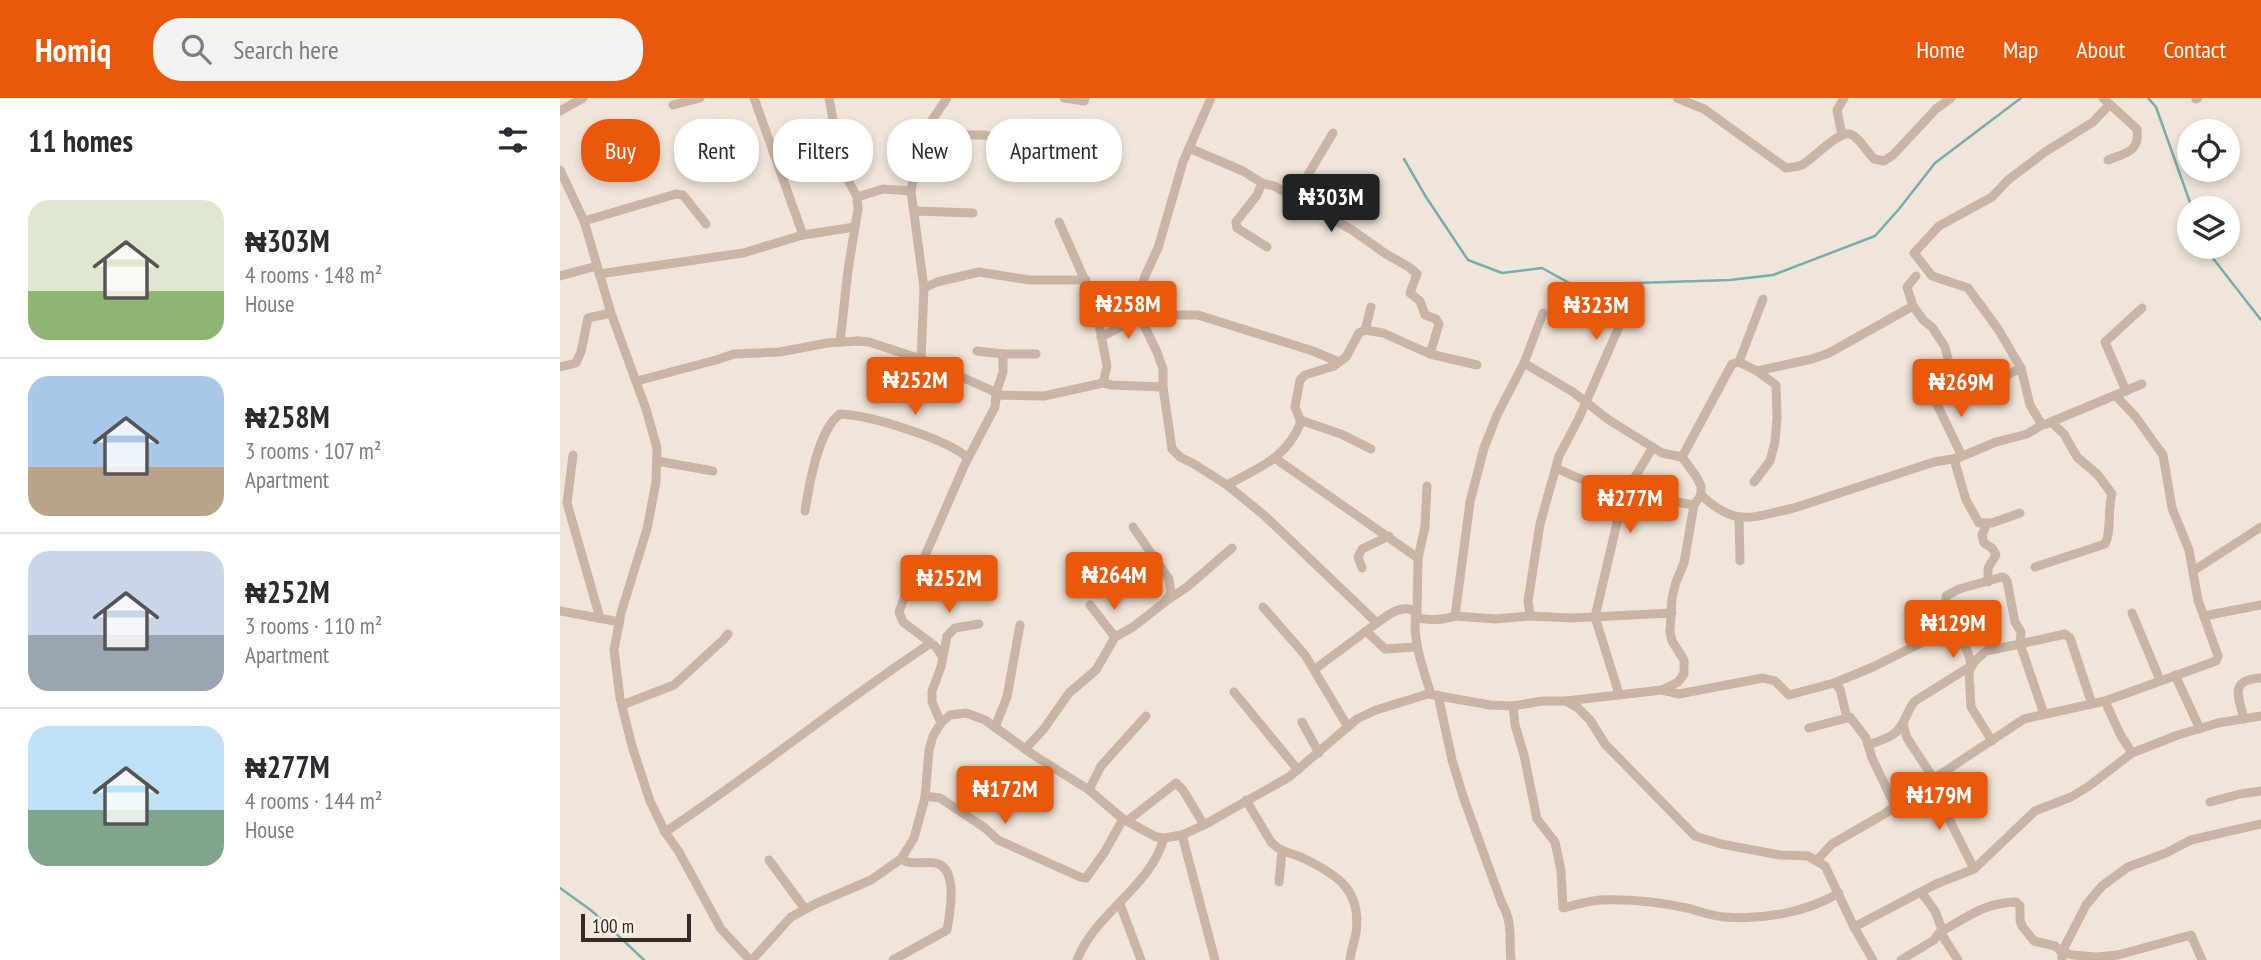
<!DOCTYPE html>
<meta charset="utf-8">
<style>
body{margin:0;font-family:"PT Sans Narrow",sans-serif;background:#f2f2f3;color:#2b2b33;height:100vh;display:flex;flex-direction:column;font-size:26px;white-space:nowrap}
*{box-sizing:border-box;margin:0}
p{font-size:23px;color:#7c7c81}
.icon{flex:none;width:38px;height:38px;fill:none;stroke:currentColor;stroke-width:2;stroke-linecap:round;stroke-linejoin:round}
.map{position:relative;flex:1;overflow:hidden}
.drawer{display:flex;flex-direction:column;background:#fff;width:560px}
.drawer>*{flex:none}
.hud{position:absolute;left:21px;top:21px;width:665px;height:63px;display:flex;gap:14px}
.buttons{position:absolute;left:1617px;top:21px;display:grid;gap:14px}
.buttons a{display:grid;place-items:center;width:63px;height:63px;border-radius:50%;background:#fff;box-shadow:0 4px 10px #0003;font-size:35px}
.scale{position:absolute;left:21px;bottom:18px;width:110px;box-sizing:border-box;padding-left:7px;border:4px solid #352b26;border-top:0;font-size:19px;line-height:24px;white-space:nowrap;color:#352b26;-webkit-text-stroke:5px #f9efe5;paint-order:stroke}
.price{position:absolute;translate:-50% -60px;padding:0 16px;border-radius:7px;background:#ea580c;color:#fff;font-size:23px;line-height:46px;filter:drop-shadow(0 2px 4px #0008)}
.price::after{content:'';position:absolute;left:50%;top:42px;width:21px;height:16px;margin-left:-10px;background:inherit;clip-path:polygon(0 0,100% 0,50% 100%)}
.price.active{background:#222;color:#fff}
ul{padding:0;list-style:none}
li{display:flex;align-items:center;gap:21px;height:175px;padding:0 28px}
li+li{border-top:2px solid #e1e1e2}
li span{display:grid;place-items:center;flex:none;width:196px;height:140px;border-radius:21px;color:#555}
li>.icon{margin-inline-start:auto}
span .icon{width:84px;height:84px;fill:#fffc;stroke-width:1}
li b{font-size:30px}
h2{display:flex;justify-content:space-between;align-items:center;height:84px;padding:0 28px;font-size:30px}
.chip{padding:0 24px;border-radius:28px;background:#fff;box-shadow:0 4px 10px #0003;font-size:24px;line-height:63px}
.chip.active{background:#ea580c;color:#fff}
header{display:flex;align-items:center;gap:42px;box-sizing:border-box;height:98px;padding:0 35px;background:#ea580c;color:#fff}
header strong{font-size:33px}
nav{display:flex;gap:38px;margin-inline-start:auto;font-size:24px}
.search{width:490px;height:63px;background:#f2f2f3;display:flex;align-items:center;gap:18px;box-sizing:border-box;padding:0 24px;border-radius:28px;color:#7c7c81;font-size:26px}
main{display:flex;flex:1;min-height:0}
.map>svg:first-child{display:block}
</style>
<header>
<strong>Homiq</strong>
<div class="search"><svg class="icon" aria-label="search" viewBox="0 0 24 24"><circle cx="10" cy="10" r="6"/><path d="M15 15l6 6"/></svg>Search here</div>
<nav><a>Home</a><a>Map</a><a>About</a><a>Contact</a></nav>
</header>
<main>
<section class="drawer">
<h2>11 homes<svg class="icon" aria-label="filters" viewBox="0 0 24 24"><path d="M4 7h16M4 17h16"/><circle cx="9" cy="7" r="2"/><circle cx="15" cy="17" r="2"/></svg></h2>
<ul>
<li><span style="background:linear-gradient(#dfe7d0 65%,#8fb573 0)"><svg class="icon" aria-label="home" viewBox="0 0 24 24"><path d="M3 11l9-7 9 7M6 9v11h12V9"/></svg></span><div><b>₦303M</b><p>4 rooms · 148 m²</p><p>House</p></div></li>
<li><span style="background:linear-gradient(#a9c7e8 65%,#b9a48a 0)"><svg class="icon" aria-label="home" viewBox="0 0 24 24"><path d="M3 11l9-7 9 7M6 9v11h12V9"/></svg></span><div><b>₦258M</b><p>3 rooms · 107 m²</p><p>Apartment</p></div></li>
<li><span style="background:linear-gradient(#c9d6e8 60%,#9aa5b1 0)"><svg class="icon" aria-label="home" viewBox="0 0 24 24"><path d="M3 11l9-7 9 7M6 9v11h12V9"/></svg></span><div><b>₦252M</b><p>3 rooms · 110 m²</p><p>Apartment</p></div></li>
<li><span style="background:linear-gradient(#bfe0f5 60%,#7fa58c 0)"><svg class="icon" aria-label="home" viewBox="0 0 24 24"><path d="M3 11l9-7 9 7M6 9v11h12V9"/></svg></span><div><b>₦277M</b><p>4 rooms · 144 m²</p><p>House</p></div></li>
</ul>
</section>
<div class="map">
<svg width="1701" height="862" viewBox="0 0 1701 862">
<rect width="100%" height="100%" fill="#f1e5d9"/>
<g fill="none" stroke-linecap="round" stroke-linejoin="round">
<g stroke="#78adae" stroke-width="2.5">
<path d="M1588,0l8,9 36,101"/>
<path d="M844,61l22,38 42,63 34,13 40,-5 31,17 157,-5 43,-5 102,-39 24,-27 36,-46 86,-65"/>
<path d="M1648,149l4,10 49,63"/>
<path d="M0,790l32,23 52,49"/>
</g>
<g stroke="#c9b5a5" stroke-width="9">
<path d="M194,0l49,137"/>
<path d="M269,0l11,60 8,22 9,17 1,12 -10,61 -8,72"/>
<path d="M504,0l20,3 1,-3"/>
<path d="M651,0l-28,64 -25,86 -13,28 -8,25 3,16 17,35 6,17v18l9,62 8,8 14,7 33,21 38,31 112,107c12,-9 26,-20 40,-11 -7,22 7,60 14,82"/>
<path d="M1117,0l27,11 82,59c5,-1 11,-1 16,-3 11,-6 36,-34 48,-31 9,3 17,18 24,25l10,2 9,-6 43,-46 15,-11"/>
<path d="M1543,0l34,31c3,23 -11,24 -29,31"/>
<path d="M1636,1l2,-1"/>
<path d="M113,7l27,-7"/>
<path d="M0,13l23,-13"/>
<path d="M368,28l38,9h19l46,12"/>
<path d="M1282,37l-5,-25 7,-12"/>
<path d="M629,50l54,23 19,12 12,3 78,44 34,24 23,13 8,7 -7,19 10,8 5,14 11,4 3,5 -9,30"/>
<path d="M0,72l24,51 27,92 35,96 11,39 -1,34 -9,47 -26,84 -7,37 6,48 12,48 18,55 15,31 14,20 42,77 29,31"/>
<path d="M702,85l-5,12 -21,27 1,6 30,19"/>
<path d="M731,98l15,-18 27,-45"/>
<path d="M297,99l26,-8 28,2"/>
<path d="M355,113l58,2"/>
<path d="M24,123l92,-27 7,1 23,29"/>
<path d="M499,124l36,81 12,63 -4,17"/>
<path d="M39,176l144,-21 60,-18 52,-8"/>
<path d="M0,178l37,-10"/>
<path d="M364,190l13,-6 42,-10 50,8h57"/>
<path d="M805,232l18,3 47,21 47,11"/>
<path d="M541,239l39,-20 24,-2h34l115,36 26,11"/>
<path d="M417,253l26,3h33"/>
<path d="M361,261l3,-71 -13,-97 6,-33 11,-32 19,-28"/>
<path d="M1179,264l24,-63"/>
<path d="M964,265l49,29 36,28 53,33 20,4 14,19 5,10v9l-7,10 -10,58 -8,19 -4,16 -2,34 2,9 12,19v14l-6,8 -16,8"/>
<path d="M0,269l16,-4 5,-11 7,-34 23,-5"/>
<path d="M1461,270l-23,-39 -30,-41 -36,-12 -18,-23 25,-27 53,-29 16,-17 37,-28 48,-30 16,-17"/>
<path d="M1391,273l-21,19 30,62 -2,6"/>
<path d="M77,283l79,-21 18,-6 46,-2 47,-9 31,-2 11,1 52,17 72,32 4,4 -1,5"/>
<path d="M1566,293l-21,-49 37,-34"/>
<path d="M437,297l47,1 59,-13 9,2 51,2"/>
<path d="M740,322l41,14 30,15"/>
<path d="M1486,326l96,-40"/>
<path d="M13,357l-6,48 33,115"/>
<path d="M1122,359l50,-93 7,-2 18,9 55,-12 17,-6 84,-47"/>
<path d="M716,361l142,99 -1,54"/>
<path d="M1394,361l12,41 13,23h13l28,-10"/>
<path d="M97,363l56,10"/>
<path d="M996,370c44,22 90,29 138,37"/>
<path d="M1194,384l16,-21 5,-19 2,-24 -1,-33 -19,-14"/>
<path d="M667,387c33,-18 59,-26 74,-63l-6,-15 5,-27 5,-5 29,-9 12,-9 13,-24 6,-3 6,-23"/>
<path d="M1141,397c35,33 51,22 93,13l140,-46 24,-4 38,-16 31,-8 15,-9 -12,-20 -9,-37 -34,17c-10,-8 -18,-13 -31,-11l-5,-3 -6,-24 -13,-20 -8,-6 -11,-15 -6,-19 9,-11"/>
<path d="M245,413c4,-26 13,-81 35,-97 30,1 107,25 128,44"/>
<path d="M1179,420l1,43"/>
<path d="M1427,425l-5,12 2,8 8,5 4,7 -8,13v14"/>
<path d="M858,460l7,-31 2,-41"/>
<path d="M1475,469l70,-23c7,-13 2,-34 7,-50l-14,-19 -21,-18 -13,-23 -13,-12"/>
<path d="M802,470l-4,-11 4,-8 27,-13"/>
<path d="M1633,473l68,-44"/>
<path d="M609,501l18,-12 45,-39"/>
<path d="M530,507l25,32"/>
<path d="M703,509l42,48 43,72"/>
<path d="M0,513l60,11"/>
<path d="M1572,515l28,67"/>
<path d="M895,518l41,3 34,-3 41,2 101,-5"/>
<path d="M970,518l-2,-15 12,-77 19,-68 20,-38 54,-123"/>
<path d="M1644,518l57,-11"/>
<path d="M855,519c12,4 29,3 40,-1l15,-114 14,-54 13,-33 27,-52 19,-50"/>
<path d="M806,533l19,18 32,-2"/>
<path d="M382,558l-7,-10 -32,-24 -4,-10 7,-19 15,-28 44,-101 30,-57 1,-14 7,-21v-18"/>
<path d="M755,571l62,-46"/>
<path d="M1615,577l25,54"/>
<path d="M674,594l64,78"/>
<path d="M1059,596l-24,-77 28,-120 30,-50"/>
<path d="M878,597l14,65 12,39 38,105c11,17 7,37 9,56"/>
<path d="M1006,603l96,-11 17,4 84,-16 12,3 14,14 45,-12"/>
<path d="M1545,603l15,33 12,19"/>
<path d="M62,607l52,-20 49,-45 5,-6"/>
<path d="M953,608l2,19 9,30 13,64 18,23 6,29 2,37c12,-3 25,-7 37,-8 28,-1 59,2 87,8 12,3 24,8 37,9 38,3 81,-4 115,-24"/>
<path d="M1484,616l-24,-70 45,-10 5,4 22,66"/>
<path d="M1684,621c-6,-24 -15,-39 17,-41"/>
<path d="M742,624l17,31"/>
<path d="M381,625l-9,-21v-11l9,-24 6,-31 8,-8 24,-4"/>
<path d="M1343,626l4,14 27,41"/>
<path d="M435,629l12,-30 13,-72"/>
<path d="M1249,630l38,-10"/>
<path d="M1308,647c11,-4 27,-8 33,-19 6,-9 7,-17 14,-25l56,-35c-2,-24 -28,-48 -25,-70l13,-7 43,-12 3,1 2,3 8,41 6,10 -1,12 -34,7 -12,11 -5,10 2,35 21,34"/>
<path d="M465,651l18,-19 26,-37 27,-23 19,-33 18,-10 32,-25 6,-9 -2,-14 -36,-52"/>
<path d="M1367,686l21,33 26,52"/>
<path d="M529,692l12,-24 45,-50"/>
<path d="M365,698l15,2 45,30 13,12 82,37 6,1 18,-25 19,-34"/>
<path d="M686,702l25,42c9,10 21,11 34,17 33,16 57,32 51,74 -2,9 -5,18 -6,27"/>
<path d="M1650,704l30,-8 21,-3"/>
<path d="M1335,708l-23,-48 -6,-20 -16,-21 -3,1 -7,-29 -6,-6 39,-16 82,-41"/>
<path d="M567,723l49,-38 7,7 21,35"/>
<path d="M105,734c91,-60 175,-129 266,-189"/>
<path d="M622,737l33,125"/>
<path d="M209,762l36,49"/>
<path d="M1257,762l15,-16 54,-31 14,-12 124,-82 81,-18 111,-40 2,-5 -20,-56 -9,-50 -17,-42 -9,-53 -28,-39 -19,-20"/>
<path d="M719,784l3,-31"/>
<path d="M1361,794l14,19 7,18 -2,3c29,-15 42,-29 76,-30l4,4v14l2,6 12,15 21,5 7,6 11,3 23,2 22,-2 73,-20 11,25"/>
<path d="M560,806l21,56"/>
<path d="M1294,829l82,-43 38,-15 61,-58 36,-14 18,-11 43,-33 46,-18 40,-12 43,-7"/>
<path d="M192,862l39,-43 24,-13 56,-24 30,-21 13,-21 11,-40 4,-48 4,-14 8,-13 9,-8 16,-2 19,7 47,34 57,36 34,29 33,18 8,1 18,-3 22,-10 85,-48 68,-58 19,-9 52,-16 62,11 23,1 29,-5h24l12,7 12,12 15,24 90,92 26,8 59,11 28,1 17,10 29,61 19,33"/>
<path d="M333,862l54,-30c3,-17 12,-63 -12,-67 -12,-2 -24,3 -34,-4"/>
<path d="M517,862c18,-47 73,-72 87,-122"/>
<path d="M1341,862l33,-20 6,-8 18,28"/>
<path d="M1502,862v-8l24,-47 16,-19 26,-19 38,-14 25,-13 70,-16"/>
</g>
</g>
</svg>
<div class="buttons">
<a><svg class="icon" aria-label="locate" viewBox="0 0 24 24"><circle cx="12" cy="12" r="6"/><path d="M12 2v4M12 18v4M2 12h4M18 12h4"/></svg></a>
<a><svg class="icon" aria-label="layers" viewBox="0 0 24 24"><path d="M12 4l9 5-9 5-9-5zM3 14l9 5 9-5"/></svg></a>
</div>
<div class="scale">100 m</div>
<b class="price active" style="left:771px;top:136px">₦303M</b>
<b class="price" style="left:568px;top:243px">₦258M</b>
<b class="price" style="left:1036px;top:244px">₦323M</b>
<b class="price" style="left:355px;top:319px">₦252M</b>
<b class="price" style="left:1401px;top:321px">₦269M</b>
<b class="price" style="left:1070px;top:437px">₦277M</b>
<b class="price" style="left:554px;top:514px">₦264M</b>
<b class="price" style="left:389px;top:517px">₦252M</b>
<b class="price" style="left:1393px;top:562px">₦129M</b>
<b class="price" style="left:445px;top:728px">₦172M</b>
<b class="price" style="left:1379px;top:734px">₦179M</b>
<div class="hud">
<a class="chip active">Buy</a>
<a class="chip">Rent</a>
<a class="chip">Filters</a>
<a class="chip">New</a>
<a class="chip">Apartment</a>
</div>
</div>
</main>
